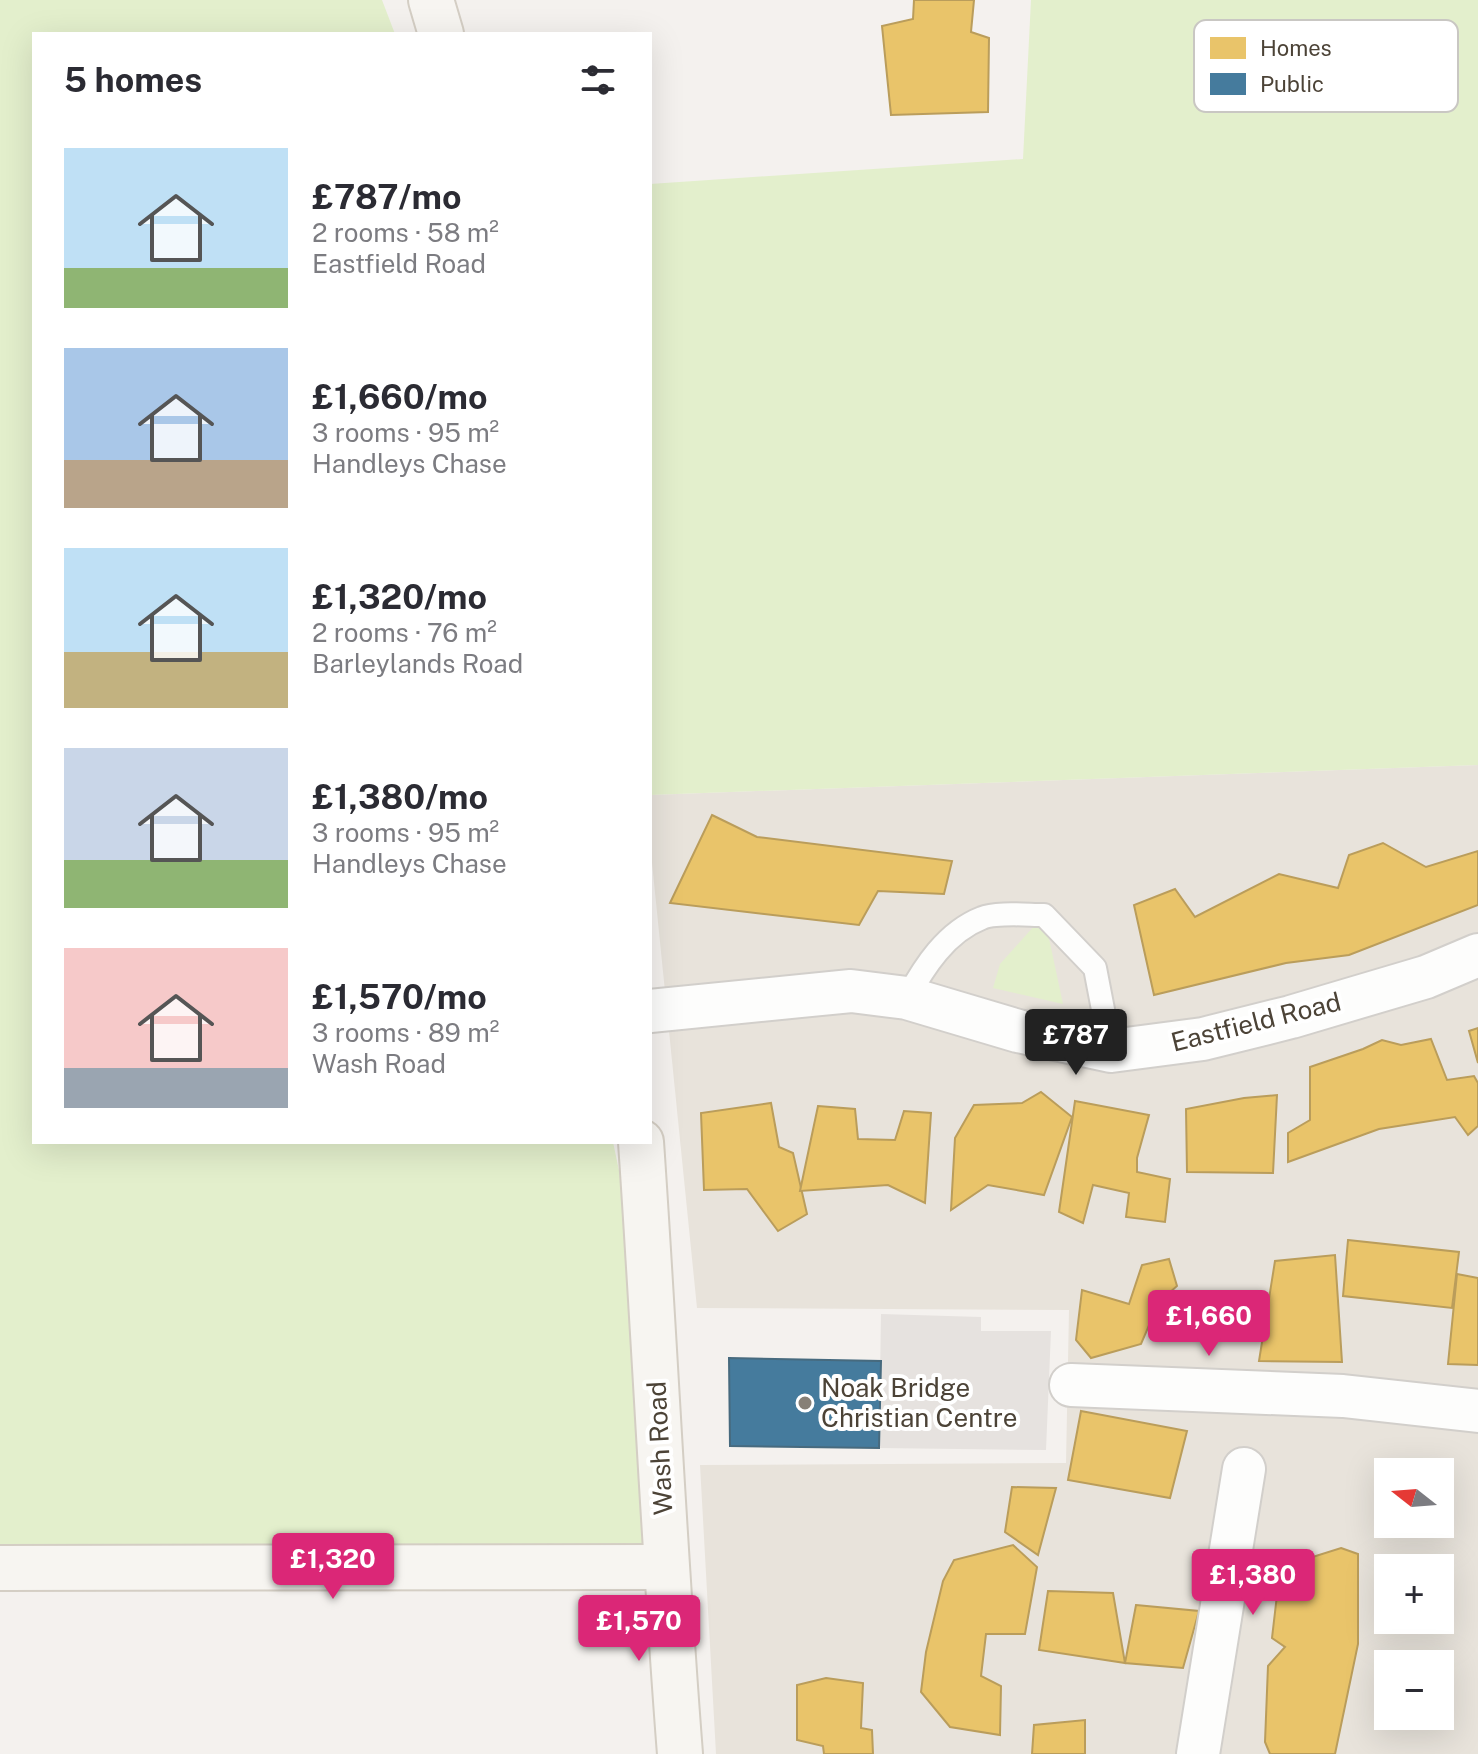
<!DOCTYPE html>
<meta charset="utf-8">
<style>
body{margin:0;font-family:"Public Sans",sans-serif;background:#f7f7f7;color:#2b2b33;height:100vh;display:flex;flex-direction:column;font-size:30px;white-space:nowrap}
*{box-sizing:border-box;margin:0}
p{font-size:26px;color:#7c7c81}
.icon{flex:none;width:44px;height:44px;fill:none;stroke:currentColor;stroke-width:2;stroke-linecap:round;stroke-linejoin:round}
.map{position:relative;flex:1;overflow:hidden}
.details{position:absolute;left:32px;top:32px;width:620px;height:1112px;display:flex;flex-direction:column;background:#fff;border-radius:0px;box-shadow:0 8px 32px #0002}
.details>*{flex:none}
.needle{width:52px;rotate:287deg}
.buttons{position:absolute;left:1374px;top:1458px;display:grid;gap:16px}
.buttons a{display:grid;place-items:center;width:80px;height:80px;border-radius:0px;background:#fff;box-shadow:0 8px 32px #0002;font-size:40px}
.price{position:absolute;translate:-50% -68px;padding:0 18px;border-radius:8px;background:#db2777;color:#fff;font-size:26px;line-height:52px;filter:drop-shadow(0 2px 4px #0008)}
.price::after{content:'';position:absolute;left:50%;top:48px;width:24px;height:18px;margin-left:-12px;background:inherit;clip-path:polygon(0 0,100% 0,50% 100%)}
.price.on{background:#222;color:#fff}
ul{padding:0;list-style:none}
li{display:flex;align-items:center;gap:24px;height:200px;padding:0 32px}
li span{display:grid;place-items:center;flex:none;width:224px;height:160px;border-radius:0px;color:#555}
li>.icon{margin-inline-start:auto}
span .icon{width:96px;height:96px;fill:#fffc;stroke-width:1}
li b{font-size:34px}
h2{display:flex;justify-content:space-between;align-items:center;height:96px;padding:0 32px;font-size:34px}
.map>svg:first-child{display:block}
</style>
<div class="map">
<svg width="1478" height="1754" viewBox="0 0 1478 1754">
<rect width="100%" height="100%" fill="#f4f1ee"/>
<path fill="#e8e3db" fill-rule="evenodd" d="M1478,765v989h-762l-16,-289 366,-2 3,-153 -372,-2 -47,-465v-48zM1388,1472h52v52h-52zM1388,1568h52v52h-52zM1388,1664h52v52h-52z"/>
<g fill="#e3efcc">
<path d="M0,0h382l13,34h-361v1108h579l42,200 10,225 -665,3z"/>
<path d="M1031,0h447v765l-828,30v-611l373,-25z"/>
<path d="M1044,915l19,89 -70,-16 7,-24z"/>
</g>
<path fill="#e6e2df" d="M881,1314l100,3v14h70l-5,119 -167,-2z"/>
<g fill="#e9c46a" stroke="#ba9d5b" stroke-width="2">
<path d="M914,0h60l-3,32 18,6 -1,74 -97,3 -9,-89 31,-7z"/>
<path d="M712,815l45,22 195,24 -8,33 -66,-3 -19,34 -189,-22z"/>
<path d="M1383,843l43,24 52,-16v54l-129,50 -63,8 -132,32 -20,-90 41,-16 20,28 84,-43 59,14 11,-33z"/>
<path d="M1478,1028v35l-9,-32z"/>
<path d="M1431,1039l16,41 27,-4 4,7v43l-10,9 -13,-18 -76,12 -91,33v-29l22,-13v-53l53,-18 19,-9 19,5z"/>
<path d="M1041,1092l31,25 -28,78 -56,-10 -37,25 4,-72 19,-33 48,-2z"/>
<path d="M1277,1095l-4,78 -86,-1 -1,-63 58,-11z"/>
<path d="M1075,1101l74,14 -12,43v14l33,7 -5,43 -39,-5 3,-24 -36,-8 -10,38 -24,-11z"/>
<path d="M771,1103l8,44 14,6 14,61 -29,17 -31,-42 -43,1 -3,-77z"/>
<path d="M818,1106l37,3 3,30 37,1 9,-29 27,2 -6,90 -37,-18 -88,6z"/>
<path d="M1348,1240l111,12 -7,56 -109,-12z"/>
<path d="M1335,1255l7,107 -83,-1 16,-100z"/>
<path d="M1169,1259l8,27 -18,16 -18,42 -50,14 -15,-18 6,-50 47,14 13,-39z"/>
<path d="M1457,1274l21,4v87l-30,-1z"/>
<path d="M1081,1411l106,20 -17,67 -102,-18z"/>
<path d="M1012,1487l44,1 -18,67 -33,-23z"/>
<path d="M1013,1545l24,22 -12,67h-39l-5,42 20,10 -1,49 -50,-8 -29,-35 5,-40 17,-71 11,-21z"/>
<path d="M1341,1548l17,6v90l-23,110h-65l-5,-12 3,-76 17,-19 -13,-9 9,-77h19z"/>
<path d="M1048,1591l65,2 12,70 -86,-13z"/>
<path d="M1136,1605l63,6 -16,57 -58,-5z"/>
<path d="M826,1678l37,5 -2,45 11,2 1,24h-49l-1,-8 -26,-6v-55z"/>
<path d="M1085,1720v34h-53l2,-29z"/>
</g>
<path fill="#457b9d" stroke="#476a7e" stroke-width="2" d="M729,1358l152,3 -2,87 -149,-2z"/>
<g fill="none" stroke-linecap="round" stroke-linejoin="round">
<g stroke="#d2cfcb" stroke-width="26">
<path id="lane" d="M907,998c17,-31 39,-66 75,-80 14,-6 45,-3 62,-3l51,53 16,83"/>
</g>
<g stroke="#d2cfcb" stroke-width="46">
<g id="street">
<path d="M650,1011l201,-20 56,7 111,33 93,20 92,-12 88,-22 135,-40 52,-22"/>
<path d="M1071,1385l272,11 135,15"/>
<path d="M1198,1754l46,-285"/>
</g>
</g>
<g stroke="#d4cec4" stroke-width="48">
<g id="secondary">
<path d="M431,0l10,34"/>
<path d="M641,1142c14,204 23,408 39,612"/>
<path d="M0,1568l665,-1"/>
</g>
</g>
<use href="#lane" stroke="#fdfdfc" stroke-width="22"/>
<use href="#street" stroke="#fdfdfc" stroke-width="42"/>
<use href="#secondary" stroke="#f7f5f1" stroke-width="44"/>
</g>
<circle fill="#878077" stroke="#fff" stroke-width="3" cx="805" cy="1403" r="8"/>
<g text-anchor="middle" stroke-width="8" stroke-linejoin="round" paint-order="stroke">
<g font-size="26" fill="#4c4337" stroke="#fff">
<text transform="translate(1256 1022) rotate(-14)" y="9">Eastfield Road</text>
<text transform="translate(660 1448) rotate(-93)" y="9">Wash Road</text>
</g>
<g font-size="26" fill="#4c4337" stroke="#fff" text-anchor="start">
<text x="821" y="1397">Noak Bridge<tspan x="821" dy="30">Christian Centre</tspan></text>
</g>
</g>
<rect x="1194" y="20" width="264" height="92" rx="12" fill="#fff" stroke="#c9c7c3" stroke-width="2"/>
<rect x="1210" y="37" width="36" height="22" fill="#e9c46a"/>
<rect x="1210" y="73" width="36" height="22" fill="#457b9d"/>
<g font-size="22" fill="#4c4337">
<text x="1260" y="56">Homes</text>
<text x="1260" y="92">Public</text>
</g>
</svg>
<div class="buttons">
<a><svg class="needle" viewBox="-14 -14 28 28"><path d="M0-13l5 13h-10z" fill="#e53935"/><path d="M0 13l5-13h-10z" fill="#7c7c81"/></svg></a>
<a>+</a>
<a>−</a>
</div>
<b class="price on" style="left:1076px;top:1077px">£787</b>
<b class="price" style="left:1209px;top:1358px">£1,660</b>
<b class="price" style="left:333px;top:1601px">£1,320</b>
<b class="price" style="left:1253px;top:1617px">£1,380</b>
<b class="price" style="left:639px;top:1663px">£1,570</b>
<section class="details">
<h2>5 homes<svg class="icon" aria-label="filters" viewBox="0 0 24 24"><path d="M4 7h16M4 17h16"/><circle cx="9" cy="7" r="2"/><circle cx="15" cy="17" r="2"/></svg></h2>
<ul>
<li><span style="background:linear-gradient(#bfe0f5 75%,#8fb573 0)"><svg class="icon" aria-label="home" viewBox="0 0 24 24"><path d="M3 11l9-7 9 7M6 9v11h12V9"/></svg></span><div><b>£787/mo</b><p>2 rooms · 58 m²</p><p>Eastfield Road</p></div></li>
<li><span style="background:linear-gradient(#a9c7e8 70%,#b9a48a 0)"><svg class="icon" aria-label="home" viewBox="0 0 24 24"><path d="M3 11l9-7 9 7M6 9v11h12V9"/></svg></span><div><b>£1,660/mo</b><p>3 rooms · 95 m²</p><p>Handleys Chase</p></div></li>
<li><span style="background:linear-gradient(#bfe0f5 65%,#c2b280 0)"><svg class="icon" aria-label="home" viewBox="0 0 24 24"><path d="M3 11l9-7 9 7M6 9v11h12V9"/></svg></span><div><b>£1,320/mo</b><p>2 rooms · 76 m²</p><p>Barleylands Road</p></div></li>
<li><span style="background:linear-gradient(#c9d6e8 70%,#8fb573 0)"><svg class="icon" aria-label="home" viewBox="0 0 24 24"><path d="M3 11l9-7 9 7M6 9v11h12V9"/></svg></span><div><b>£1,380/mo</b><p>3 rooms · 95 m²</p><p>Handleys Chase</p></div></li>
<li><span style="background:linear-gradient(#f6c9c9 75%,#9aa5b1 0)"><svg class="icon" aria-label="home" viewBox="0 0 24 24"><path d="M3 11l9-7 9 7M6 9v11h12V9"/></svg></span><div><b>£1,570/mo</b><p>3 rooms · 89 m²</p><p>Wash Road</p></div></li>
</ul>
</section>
</div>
